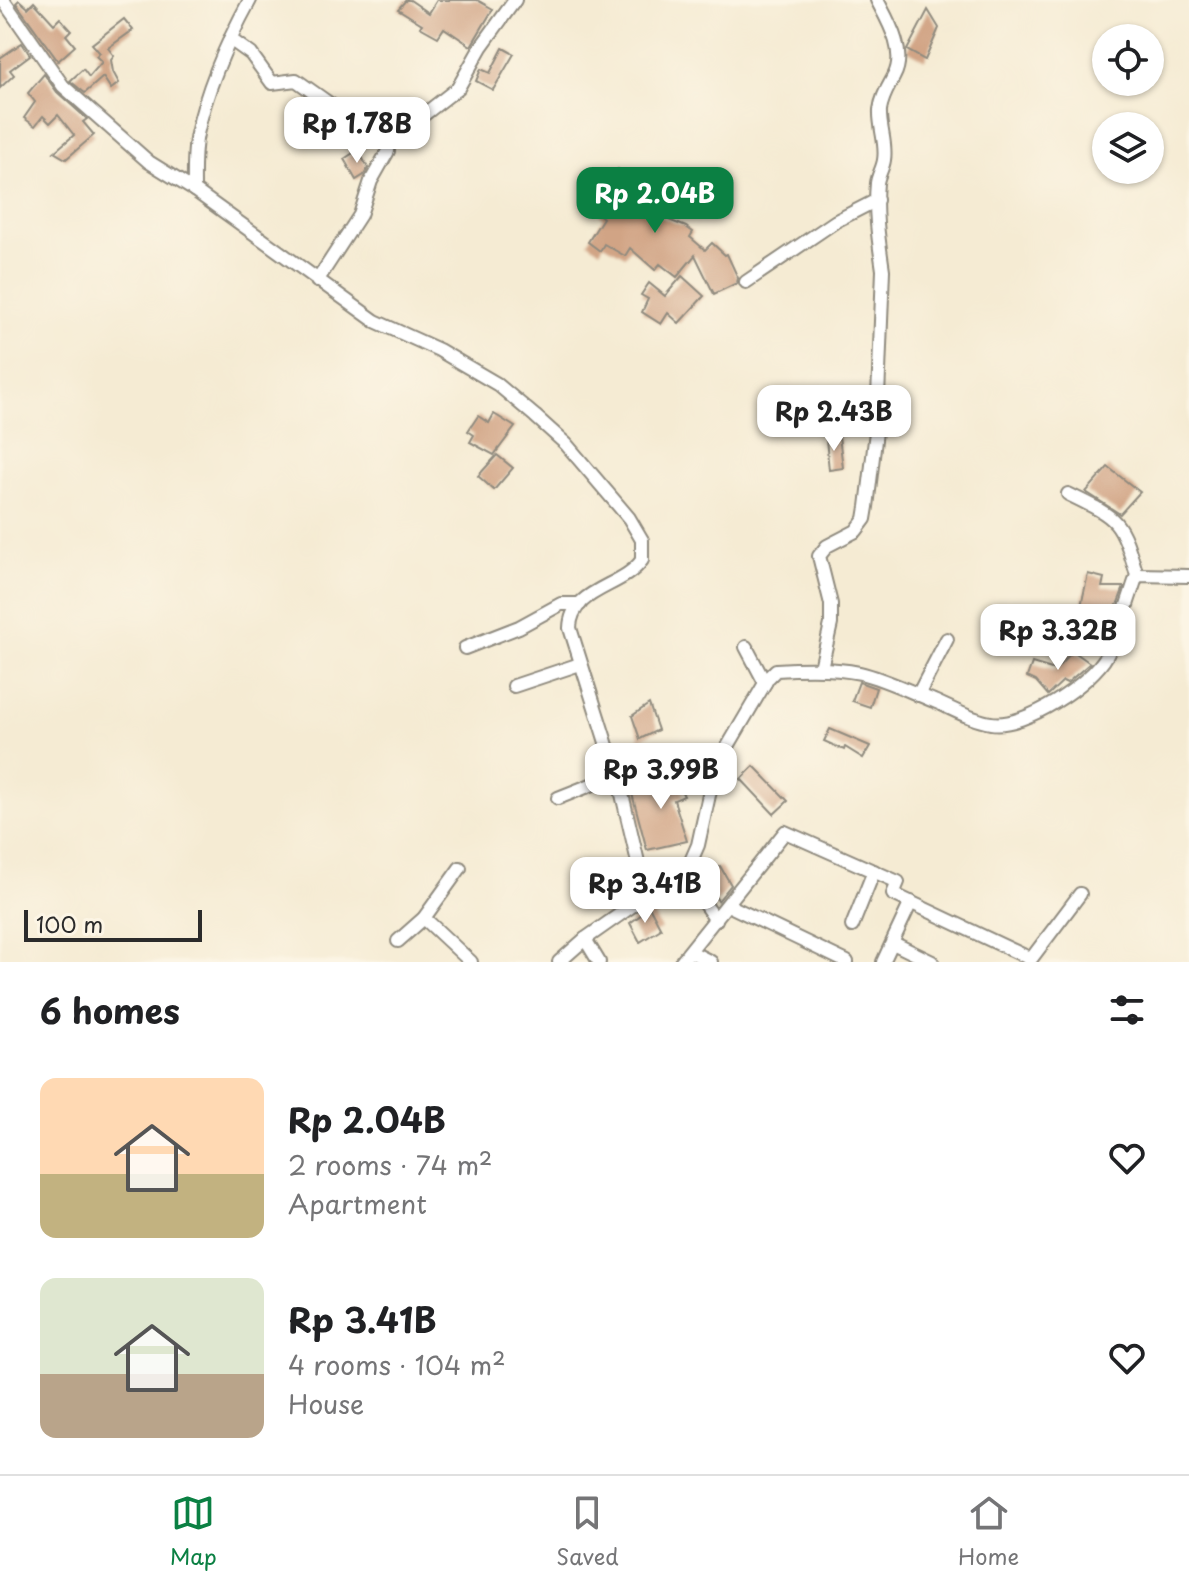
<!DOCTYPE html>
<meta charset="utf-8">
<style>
body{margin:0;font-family:"Playpen Sans",sans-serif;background:#f6f6f6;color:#202124;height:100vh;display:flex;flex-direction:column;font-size:30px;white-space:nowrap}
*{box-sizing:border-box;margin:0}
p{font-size:26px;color:#757577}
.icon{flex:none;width:44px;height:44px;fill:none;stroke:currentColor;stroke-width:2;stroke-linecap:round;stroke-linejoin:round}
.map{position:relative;height:962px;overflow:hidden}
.details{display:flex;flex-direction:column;background:#fff;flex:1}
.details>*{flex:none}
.buttons{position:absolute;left:1092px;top:24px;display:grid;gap:16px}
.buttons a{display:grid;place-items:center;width:72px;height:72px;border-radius:50%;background:#fff;box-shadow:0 2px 6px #0004;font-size:40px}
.scale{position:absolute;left:24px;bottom:20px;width:178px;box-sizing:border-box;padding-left:8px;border:4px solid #2b2b2b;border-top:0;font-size:22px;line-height:28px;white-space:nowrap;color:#2b2b2b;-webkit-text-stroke:6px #fcf5e5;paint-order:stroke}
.price{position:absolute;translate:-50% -68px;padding:0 18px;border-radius:16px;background:#fff;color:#222;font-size:26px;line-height:52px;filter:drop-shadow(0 2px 4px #0008)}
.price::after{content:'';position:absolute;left:50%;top:48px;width:24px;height:18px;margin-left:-12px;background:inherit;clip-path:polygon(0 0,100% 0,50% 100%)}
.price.selected{background:#0b8043;color:#fff}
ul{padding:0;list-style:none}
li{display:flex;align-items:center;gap:24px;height:200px;padding:0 40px}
li span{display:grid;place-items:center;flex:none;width:224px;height:160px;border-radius:16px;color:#555}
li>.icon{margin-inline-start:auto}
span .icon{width:96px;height:96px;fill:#fffc;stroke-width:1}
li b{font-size:34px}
h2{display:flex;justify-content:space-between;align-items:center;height:96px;padding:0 40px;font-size:34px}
.tab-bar{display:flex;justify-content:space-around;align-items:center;height:112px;border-top:2px solid #e0e0e0;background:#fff;font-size:22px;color:#757577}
.tab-bar a{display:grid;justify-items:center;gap:4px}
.tab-bar .selected{color:#0b8043}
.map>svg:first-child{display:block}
</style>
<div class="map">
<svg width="1189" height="962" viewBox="0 0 1189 962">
<rect width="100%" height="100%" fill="#fcf5e5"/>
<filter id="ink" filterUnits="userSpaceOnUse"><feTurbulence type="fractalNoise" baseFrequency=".0125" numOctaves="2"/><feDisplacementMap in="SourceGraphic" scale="16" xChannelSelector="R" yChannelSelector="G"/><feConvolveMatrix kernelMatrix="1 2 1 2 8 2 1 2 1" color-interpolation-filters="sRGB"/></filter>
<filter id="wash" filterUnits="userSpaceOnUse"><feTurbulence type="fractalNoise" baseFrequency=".006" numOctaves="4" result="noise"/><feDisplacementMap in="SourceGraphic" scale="32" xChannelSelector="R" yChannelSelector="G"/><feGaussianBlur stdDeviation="1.8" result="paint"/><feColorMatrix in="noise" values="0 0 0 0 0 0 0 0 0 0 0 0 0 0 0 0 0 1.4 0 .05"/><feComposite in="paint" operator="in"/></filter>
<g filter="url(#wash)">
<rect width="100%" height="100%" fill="#f5ebd3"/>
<g id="blocks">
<g fill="#d1a485">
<path d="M19,0l9,8 6,-6 20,22 6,-6 11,12 -5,5 9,11 -17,15 -42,-58z"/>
<path d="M406,0h4l19,13 8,-13h40l16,9 -22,37 -27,-18 -6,9 -18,-10 2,-3 -24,-15z"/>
<path d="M928,10l11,18 -14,32 -18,-10z"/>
<path d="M124,19l9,11 -25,18 6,8 -3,4 2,12 6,11 -8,6 -8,-12 -18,16 -15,-12 13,-12 6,8 13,-15 -6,-6 4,-3 -8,-9z"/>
<path d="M22,43l8,12 -20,15 4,5 -14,13v-30z"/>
<path d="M503,48l11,6 -21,36 -17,-9 5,-12 9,4z"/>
<path d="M44,74l13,18 30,27 -4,3 11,13 -28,24 -12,-7 20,-17 -16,-20 -8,8 -7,-7 -8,10 -11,-8 11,-16 -7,-9z"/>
<path d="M358,150l10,18 -4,7 -8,5 -12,-21z"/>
<path d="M618,169l37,28 -11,13 42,17 7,5 -3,5 15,13 7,-7 13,12 2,-1 11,24 -1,5 -23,11 -19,-39 -18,22 -17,-13 -5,6 -25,-22 -5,8 -21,-12 -4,7 -12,-9 15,-24 -4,-4 16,-18 -12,-12z"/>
<path d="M682,276l22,20 -25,27 -11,-10 -7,11 -19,-12 6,-13 -7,-4 8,-12 16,13z"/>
<path d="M494,414l21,13 -21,28 -24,-13 4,-7 -6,-4 10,-15 11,7z"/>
<path d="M839,436l4,32 -14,2 -3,-31z"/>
<path d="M497,455l16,13 -19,22 -16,-14z"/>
<path d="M1108,467l32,25 -20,22 -34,-22z"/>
<path d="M1088,574l16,4 -2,9h22l-22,57 -5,-2 6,-30 -22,-6z"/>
<path d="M1073,651l17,12 -23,20 -4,-2 -15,14 -12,-14 -9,-4 5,-14 23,7z"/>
<path d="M859,682l17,6 -6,19 -18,-6z"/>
<path d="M649,704l9,26 -18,9 -8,-23z"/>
<path d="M830,729l40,17 -7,12 -18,-11 -1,3 -20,-9z"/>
<path d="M754,766l34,35 -14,13 -33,-35z"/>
<path d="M684,771l8,18 -10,3 2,4 -10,4 13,41 -40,9 -16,-60z"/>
<path d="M720,866l11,19 -13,16 -15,-26z"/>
<path d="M650,908l11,21 -21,13 -10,-19z"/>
</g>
</g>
</g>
<g filter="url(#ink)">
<use href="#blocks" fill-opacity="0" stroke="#908b7f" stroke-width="2"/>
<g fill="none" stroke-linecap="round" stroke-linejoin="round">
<g stroke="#908b7f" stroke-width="16">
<g id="minor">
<path d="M3,0l60,86 86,76 45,28 181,131 64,29 22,13 36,21 38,32 31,28 63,74 13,22v20c-19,28 -71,28 -72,68l51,162 25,106"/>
<path d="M230,39l21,15 21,29 24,-3 55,39 35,6 19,-1 12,-4 41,-32 23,-41 34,-47"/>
<path d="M194,190c0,-18 -1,-38 3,-56 10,-47 30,-92 53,-134"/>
<path d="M317,281l43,-66 11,-34 17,-30v-26"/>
<path d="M746,282l90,-61 41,-21"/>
<path d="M1068,494c52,25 52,25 69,81"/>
<path d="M746,647l19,36"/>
<path d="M465,648l54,-21 42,-23h19"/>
<path d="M821,668l10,-44v-20l-12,-48 8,-10 29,-15 9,-12 2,-12 10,-84 6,-153c-4,-28 -9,-57 -6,-87 1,-8 6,-15 7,-23 3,-16 -5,-33 -4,-50 2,-14 8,-22 14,-34 13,-24 -6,-55 -17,-76"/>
<path d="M514,686l66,-22"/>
<path d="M918,695l29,-56"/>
<path d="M558,798l58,-23"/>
<path d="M681,871l35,49"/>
<path d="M728,905l119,57"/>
<path d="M424,918l47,44"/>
<path d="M852,926l22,-55"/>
<path d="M585,939l14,23"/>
<path d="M398,941l26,-23 36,-50"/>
<path d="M893,943l39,19"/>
<path d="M691,952l20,10"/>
<path d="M559,962l26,-23 91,-64 15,-14 7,-16 15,-68 8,-19 47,-80 8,-8c28,-2 57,-3 84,3 25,6 51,19 74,28 19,8 37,19 57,22 33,6 101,-40 116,-68 13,-25 21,-54 30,-80l52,1"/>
<path d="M681,962l104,-130 113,50 -5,12 138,65 49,-65"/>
<path d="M883,962l28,-60"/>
</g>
</g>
<use href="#minor" stroke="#fff" stroke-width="12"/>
</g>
</g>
</svg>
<div class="buttons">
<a><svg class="icon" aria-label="locate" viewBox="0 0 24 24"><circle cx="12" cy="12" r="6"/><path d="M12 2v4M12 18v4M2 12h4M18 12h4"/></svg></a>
<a><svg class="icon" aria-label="layers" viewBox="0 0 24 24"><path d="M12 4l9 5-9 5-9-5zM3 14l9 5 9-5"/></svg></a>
</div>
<div class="scale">100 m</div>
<b class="price" style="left:357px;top:165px">Rp 1.78B</b>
<b class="price selected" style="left:655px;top:235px">Rp 2.04B</b>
<b class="price" style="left:834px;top:453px">Rp 2.43B</b>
<b class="price" style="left:1058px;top:672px">Rp 3.32B</b>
<b class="price" style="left:661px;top:811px">Rp 3.99B</b>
<b class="price" style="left:645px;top:925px">Rp 3.41B</b>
</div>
<section class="details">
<h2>6 homes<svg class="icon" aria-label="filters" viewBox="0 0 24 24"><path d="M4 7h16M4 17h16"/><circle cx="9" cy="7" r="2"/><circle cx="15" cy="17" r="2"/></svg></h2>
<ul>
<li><span style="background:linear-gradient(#ffd9b3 60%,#c2b280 0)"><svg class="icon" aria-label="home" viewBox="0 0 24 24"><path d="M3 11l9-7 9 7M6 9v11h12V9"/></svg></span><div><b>Rp 2.04B</b><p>2 rooms · 74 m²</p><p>Apartment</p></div><svg class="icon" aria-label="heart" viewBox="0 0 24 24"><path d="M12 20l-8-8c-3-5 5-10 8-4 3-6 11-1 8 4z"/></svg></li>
<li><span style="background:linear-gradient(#dfe7d0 60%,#b9a48a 0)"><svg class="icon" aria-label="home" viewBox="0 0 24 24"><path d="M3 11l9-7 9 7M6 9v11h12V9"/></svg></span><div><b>Rp 3.41B</b><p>4 rooms · 104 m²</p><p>House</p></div><svg class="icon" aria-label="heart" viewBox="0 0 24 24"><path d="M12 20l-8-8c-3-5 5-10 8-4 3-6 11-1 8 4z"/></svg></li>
</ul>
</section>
<nav class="tab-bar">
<a class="selected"><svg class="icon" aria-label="map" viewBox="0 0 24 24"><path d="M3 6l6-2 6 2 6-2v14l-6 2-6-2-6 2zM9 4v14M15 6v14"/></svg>Map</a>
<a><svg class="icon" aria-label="saved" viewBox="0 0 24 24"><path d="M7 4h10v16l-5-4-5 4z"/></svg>Saved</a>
<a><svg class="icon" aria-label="home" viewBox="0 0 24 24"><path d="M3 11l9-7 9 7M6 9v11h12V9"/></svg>Home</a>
</nav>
